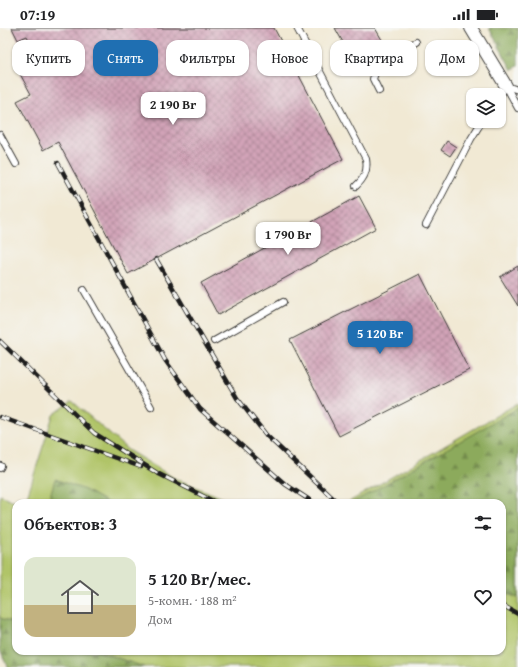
<!DOCTYPE html>
<html lang="ru">
<meta charset="utf-8">
<style>
body{margin:0;font-family:"Gentium Book Plus",serif;background:#f6f6f6;color:#202124;height:100vh;display:flex;flex-direction:column;font-size:15px;white-space:nowrap}
*{box-sizing:border-box;margin:0}
p{font-size:13px;color:#757577}
.icon{flex:none;width:22px;height:22px;fill:none;stroke:currentColor;stroke-width:2;stroke-linecap:round;stroke-linejoin:round}
.map{position:relative;flex:1;overflow:hidden}
.side{position:absolute;left:12px;top:471px;width:494px;height:156px;display:flex;flex-direction:column;background:#fff;border-radius:12px;box-shadow:0 1px 3px #0004}
.side>*{flex:none}
.guide{position:absolute;left:12px;top:12px;width:494px;height:36px;display:flex;gap:8px}
.buttons{position:absolute;left:466px;top:60px;display:grid;gap:8px}
.buttons a{display:grid;place-items:center;width:40px;height:40px;border-radius:8px;background:#fff;box-shadow:0 1px 3px #0004;font-size:20px}
.price{position:absolute;translate:-50% -34px;padding:0 9px;border-radius:8px;background:#fff;color:#222;font-size:13px;line-height:26px;filter:drop-shadow(0 1px 2px #0008)}
.price::after{content:'';position:absolute;left:50%;top:24px;width:12px;height:9px;margin-left:-6px;background:inherit;clip-path:polygon(0 0,100% 0,50% 100%)}
.price.current{background:#1f6fb2;color:#fff}
ul{padding:0;list-style:none}
li{display:flex;align-items:center;gap:12px;height:100px;padding:0 12px}
li span{display:grid;place-items:center;flex:none;width:112px;height:80px;border-radius:12px;color:#555}
li>.icon{margin-inline-start:auto}
span .icon{width:48px;height:48px;fill:#fffc;stroke-width:1}
li b{font-size:17px}
h2{display:flex;justify-content:space-between;align-items:center;height:48px;padding:0 12px;font-size:17px}
.chip{padding:0 14px;border-radius:12px;background:#fff;box-shadow:0 1px 3px #0004;font-size:14px;line-height:36px}
.chip.current{background:#1f6fb2;color:#fff}
.status{display:flex;justify-content:space-between;align-items:center;height:28px;padding:0 20px;background:#fff;direction:ltr}
.status svg{height:11px;fill:currentColor}
.map>svg:first-child{display:block}
</style>
<div class="status"><b>07:19</b><svg viewBox="0 0 49 12"><path d="M0 12V9h3v3zM5 12V6h3v6zM10 12V3h3v9zM15 12V0h3v12zM26 1h20v11H26zM47 4h2v5h-2z"/></svg></div>
<div class="map">
<svg width="518" height="639" viewBox="0 0 518 639">
<defs>
<pattern id="forest-firs" width="22" height="20" patternUnits="userSpaceOnUse"><rect width="22" height="20" fill="#8caa5c"/><path d="M5 1l3.5 6h-7zM16 11l3.5 6h-7z" fill="#728a4b"/></pattern>
<pattern id="building-cross-hatch" width="8" height="8" patternUnits="userSpaceOnUse"><rect width="8" height="8" fill="#d1a3b7"/><path d="M0 0l8 8M0 8l8-8" fill="none" stroke="#a98494"/></pattern>
</defs>
<rect width="100%" height="100%" fill="#f6f6f2"/>
<filter id="ink" filterUnits="userSpaceOnUse"><feTurbulence type="fractalNoise" baseFrequency=".025" numOctaves="2"/><feDisplacementMap in="SourceGraphic" scale="8" xChannelSelector="R" yChannelSelector="G"/><feConvolveMatrix kernelMatrix="1 2 1 2 8 2 1 2 1" color-interpolation-filters="sRGB"/></filter>
<filter id="wash" filterUnits="userSpaceOnUse"><feTurbulence type="fractalNoise" baseFrequency=".012" numOctaves="4" result="noise"/><feDisplacementMap in="SourceGraphic" scale="16" xChannelSelector="R" yChannelSelector="G"/><feGaussianBlur stdDeviation="0.9" result="paint"/><feColorMatrix in="noise" values="0 0 0 0 0 0 0 0 0 0 0 0 0 0 0 0 0 1.4 0 .05"/><feComposite in="paint" operator="in"/></filter>
<g filter="url(#wash)">
<rect width="100%" height="100%" fill="#f1e9d4"/>
<g fill="#b0c468" stroke="#667042">
<path d="M72,373l56,49 46,28 61,25h-210l28,-88z"/>
<path d="M518,375v264h-374l-47,-16h405v-148h-155z"/>
<path d="M0,467l19,8h-3v120l-16,-5z"/>
</g>
<g fill="url(#forest-firs)" stroke="#54633c">
<path d="M489,0h29v38l-6,4z"/>
<path d="M518,380v190l-16,-6v-89h-150z"/>
<path d="M55,451l30,11 23,13h-55l-3,-7z"/>
<path d="M0,590l16,5v28h81l47,16h-137l-7,-18z"/>
</g>
<g id="blocks">
<g fill="url(#building-cross-hatch)">
<path d="M12,0h262l69,131 -215,115 -70,-132 -15,8 -26,-49 14,-7 -11,-20 21,-11 -14,-27 -9,4z"/>
<path d="M335,0h40l10,17 -31,17z"/>
<path d="M447,113l9,6 -6,9 -9,-6z"/>
<path d="M359,168l17,32 -158,87 -17,-32z"/>
<path d="M518,238v40l-18,-29z"/>
<path d="M420,246l49,96 -130,66 -49,-96z"/>
</g>
</g>
</g>
<g filter="url(#ink)">
<use href="#blocks" fill-opacity="0" stroke="#3c3b38" stroke-width="1"/>
<g fill="none" stroke-linecap="round" stroke-linejoin="round">
<g stroke="#3c3b38" stroke-width="8">
<g id="service">
<path d="M297,0l69,131c2,11 -1,19 -10,27"/>
<path d="M506,58l12,22"/>
<path d="M506,58l12,4"/>
<path d="M379,63l-6,-12 5,-15 38,-22"/>
<path d="M499,69l7,-11"/>
<path d="M0,107l16,29"/>
<path d="M426,197l45,-86 11,-18"/>
<path d="M84,262l67,117"/>
<path d="M214,313l69,-39"/>
<path d="M0,440l1,-2"/>
</g>
</g>
<g stroke="#3c3b38" stroke-width="14">
<path id="minor" d="M471,0l35,58"/>
</g>
<use href="#service" stroke="#fff" stroke-width="6"/>
<use href="#minor" stroke="#fff" stroke-width="12"/>
<g stroke="#1c1c1c" stroke-width="4.5">
<g id="rail">
<path d="M58,135l107,197 35,49 85,75 29,19"/>
<path d="M156,231l81,139 30,38 71,67"/>
<path d="M0,313l94,92 63,40 60,30"/>
<path d="M0,389l141,50"/>
<path d="M502,577l16,9"/>
</g>
</g>
<use href="#rail" stroke="#f6f6f2" stroke-width="3" stroke-dasharray="9" stroke-linecap="butt"/>
</g>
</g>
</svg>
<div class="buttons">
<a><svg class="icon" aria-label="layers" viewBox="0 0 24 24"><path d="M12 4l9 5-9 5-9-5zM3 14l9 5 9-5"/></svg></a>
</div>
<b class="price" style="left:173px;top:98px">2 190 Br</b>
<b class="price" style="left:288px;top:228px">1 790 Br</b>
<b class="price current" style="left:380px;top:327px">5 120 Br</b>
<div class="guide">
<a class="chip">Купить</a>
<a class="chip current">Снять</a>
<a class="chip">Фильтры</a>
<a class="chip">Новое</a>
<a class="chip">Квартира</a>
<a class="chip">Дом</a>
</div>
<section class="side">
<h2>Объектов: 3<svg class="icon" aria-label="filters" viewBox="0 0 24 24"><path d="M4 7h16M4 17h16"/><circle cx="9" cy="7" r="2"/><circle cx="15" cy="17" r="2"/></svg></h2>
<ul>
<li><span style="background:linear-gradient(#dfe7d0 60%,#c2b280 0)"><svg class="icon" aria-label="home" viewBox="0 0 24 24"><path d="M3 11l9-7 9 7M6 9v11h12V9"/></svg></span><div><b>5 120 Br/мес.</b><p>5-комн. · 188 m²</p><p>Дом</p></div><svg class="icon" aria-label="heart" viewBox="0 0 24 24"><path d="M12 20l-8-8c-3-5 5-10 8-4 3-6 11-1 8 4z"/></svg></li>
</ul>
</section>
</div>
